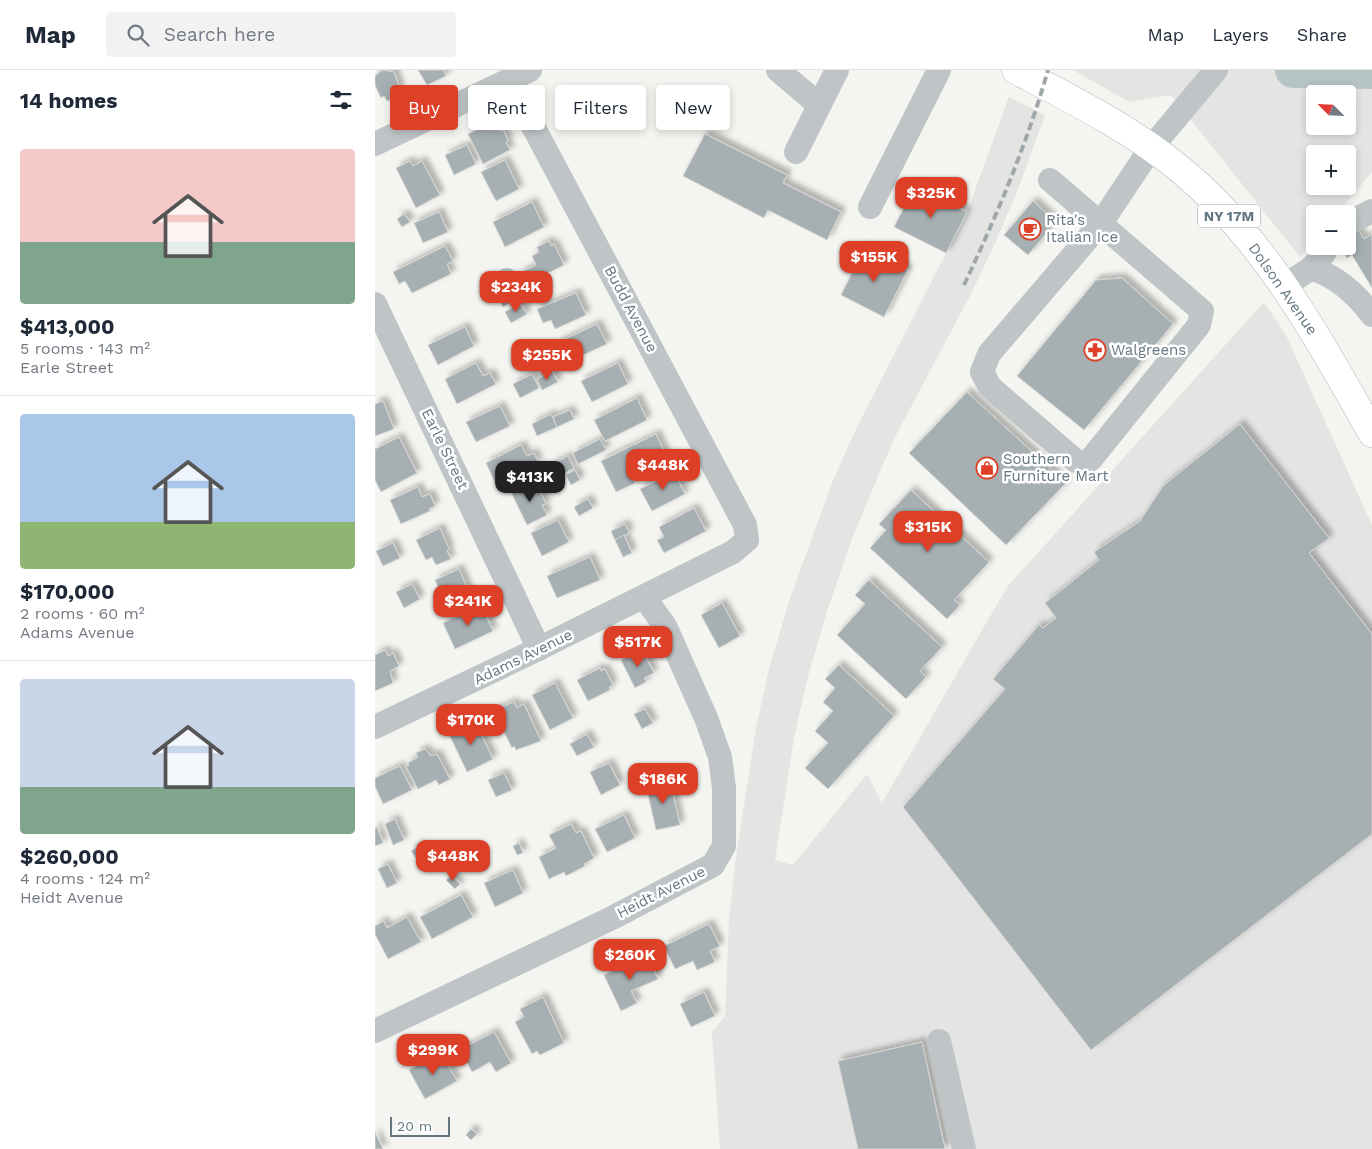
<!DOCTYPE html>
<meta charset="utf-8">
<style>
body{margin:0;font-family:"Work Sans",sans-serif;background:#f2f2f3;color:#1f2937;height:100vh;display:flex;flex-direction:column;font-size:19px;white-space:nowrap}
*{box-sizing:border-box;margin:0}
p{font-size:16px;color:#747a83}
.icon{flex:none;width:28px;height:28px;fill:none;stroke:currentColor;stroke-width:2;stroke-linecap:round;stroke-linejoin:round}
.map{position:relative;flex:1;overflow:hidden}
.side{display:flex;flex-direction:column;background:#fff;width:375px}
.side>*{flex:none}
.banner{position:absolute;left:15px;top:15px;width:475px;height:45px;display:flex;gap:10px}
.needle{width:32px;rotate:294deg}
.tools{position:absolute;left:931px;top:15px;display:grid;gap:10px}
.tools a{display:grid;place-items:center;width:50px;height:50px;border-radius:5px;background:#fff;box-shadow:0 2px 8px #0003;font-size:25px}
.scale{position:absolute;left:15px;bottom:12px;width:60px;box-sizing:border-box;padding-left:5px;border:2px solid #647680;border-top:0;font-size:14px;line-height:18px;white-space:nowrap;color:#647680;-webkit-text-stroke:4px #fff;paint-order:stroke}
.price{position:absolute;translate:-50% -42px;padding:0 11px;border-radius:10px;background:#dd3f27;color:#fff;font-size:16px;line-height:32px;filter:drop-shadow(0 1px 2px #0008)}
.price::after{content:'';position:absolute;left:50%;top:30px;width:15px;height:11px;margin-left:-8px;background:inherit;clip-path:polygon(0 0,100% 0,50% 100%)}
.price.active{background:#222;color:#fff}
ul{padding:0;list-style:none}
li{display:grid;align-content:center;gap:10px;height:265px;padding:0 20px}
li+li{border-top:1px solid #e0e1e3}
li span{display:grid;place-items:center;height:155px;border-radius:5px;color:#555}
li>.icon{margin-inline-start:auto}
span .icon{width:90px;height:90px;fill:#fffc;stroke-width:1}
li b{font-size:21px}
h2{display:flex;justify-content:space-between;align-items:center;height:60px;padding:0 20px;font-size:21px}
.tag{padding:0 18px;border-radius:5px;background:#fff;box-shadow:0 2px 8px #0003;font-size:18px;line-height:45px}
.tag.active{background:#dd3f27;color:#fff}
header{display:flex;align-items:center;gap:30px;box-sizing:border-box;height:70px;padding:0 25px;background:#fff;border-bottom:1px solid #e0e1e3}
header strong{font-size:24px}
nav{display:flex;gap:28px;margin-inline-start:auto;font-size:18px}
.search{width:350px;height:45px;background:#f2f2f3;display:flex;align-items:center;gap:12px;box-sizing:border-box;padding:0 18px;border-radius:5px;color:#747a83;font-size:19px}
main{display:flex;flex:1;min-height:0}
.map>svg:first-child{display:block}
</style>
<header>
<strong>Map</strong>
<div class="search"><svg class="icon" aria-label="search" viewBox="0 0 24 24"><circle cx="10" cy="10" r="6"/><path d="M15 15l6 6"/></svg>Search here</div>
<nav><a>Map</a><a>Layers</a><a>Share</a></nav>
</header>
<main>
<section class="side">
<h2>14 homes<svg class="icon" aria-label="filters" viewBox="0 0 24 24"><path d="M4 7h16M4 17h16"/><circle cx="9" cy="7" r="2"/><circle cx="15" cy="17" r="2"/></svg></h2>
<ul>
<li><span style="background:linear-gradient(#f6c9c9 60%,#7fa58c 0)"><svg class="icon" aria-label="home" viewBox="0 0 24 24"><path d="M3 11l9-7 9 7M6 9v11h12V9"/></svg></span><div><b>$413,000</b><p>5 rooms · 143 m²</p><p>Earle Street</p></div></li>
<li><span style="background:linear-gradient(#a9c7e8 70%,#8fb573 0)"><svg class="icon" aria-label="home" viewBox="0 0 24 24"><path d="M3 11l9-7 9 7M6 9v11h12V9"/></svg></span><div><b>$170,000</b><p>2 rooms · 60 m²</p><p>Adams Avenue</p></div></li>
<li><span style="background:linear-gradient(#c9d6e8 70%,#7fa58c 0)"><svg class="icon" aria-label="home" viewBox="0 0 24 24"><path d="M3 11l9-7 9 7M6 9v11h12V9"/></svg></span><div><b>$260,000</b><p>4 rooms · 124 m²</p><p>Heidt Avenue</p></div></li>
</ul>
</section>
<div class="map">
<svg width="997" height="1079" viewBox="0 0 997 1079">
<defs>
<filter id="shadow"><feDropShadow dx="4.5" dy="-4.5" stdDeviation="2.5" flood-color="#0004"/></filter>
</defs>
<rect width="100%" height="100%" fill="#f4f4f0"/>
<g fill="#e4e5e3" fill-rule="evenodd">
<path d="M698,0h299v102l-35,42h-22v26l-15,17 -129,-162 -42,7zM940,24h32v32h-32zM940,84h32v32h-32z"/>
<path d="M634,27l36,18 -28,77 -21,49 -23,49 -80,151 -40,95 -26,75 -20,69 -13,58 -19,122 18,5 74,-91 15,29 125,-216 257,-285 22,33 86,190v624h-652l-8,-117 13,-16 4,-96 6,-56 21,-136 13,-59 21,-71 44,-120 23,-51 110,-215z"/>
</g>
<circle fill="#b6c4c6" cx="132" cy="209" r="11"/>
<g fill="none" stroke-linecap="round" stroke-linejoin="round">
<path stroke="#b6c4c6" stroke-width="36" d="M918,0l79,1"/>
</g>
<g fill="#a6afb2" stroke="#d5d5d3" filter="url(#shadow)">
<path d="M7,0l12,2 6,17 -5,3 2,5 -10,4 -3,-5 -3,2 -6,-13v-9z"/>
<path d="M43,0h25l3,6 -19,9z"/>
<path d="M115,53l4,7 4,-2 2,3 3,-2 5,12 -2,1 4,8 -27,14 -15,-30z"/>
<path d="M330,64l82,41 -4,8 58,29 -14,28 -59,-30 -4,8 -81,-42z"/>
<path d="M92,75l9,19 -22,11 -9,-20z"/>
<path d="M130,90l14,29 -23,12 -15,-29z"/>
<path d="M35,91l3,5 9,-5 18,34 -24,13 -20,-40z"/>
<path d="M540,116l52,26 -21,41 -52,-26z"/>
<path d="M658,131l23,21 -28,33 -24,-20z"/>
<path d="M157,132l12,25 -39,20 -12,-25z"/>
<path d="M64,142l9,20 -25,11 -9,-20z"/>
<path d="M29,144l6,8 -8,5 -5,-8z"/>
<path d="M981,156l8,13 8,-5v54l-20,-33 -5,3 -7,-12h7v-15z"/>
<path d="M174,171l2,5 3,-2 10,21 -38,19 -6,-11 16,-8 -4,-9 7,-4 -2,-5z"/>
<path d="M70,176l8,15 -6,3 4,10 -39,19 -7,-12 -6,3 -6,-12z"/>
<path d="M489,179l44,21 -24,47 -43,-22z"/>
<path d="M747,208l51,46 -89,106 -67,-54 79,-96z"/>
<path d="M137,220l5,9 -14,8 -5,-9z"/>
<path d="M201,223l10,22 -31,14 -4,-9 -8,3 -6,-14z"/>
<path d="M145,233l7,11 -16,9 -6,-11z"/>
<path d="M222,254l10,20 -35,16 -4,-9 -5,2 -6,-10z"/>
<path d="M90,257l9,19 -36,19 -10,-20z"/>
<path d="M101,293l7,13 7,-3 6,11 -39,20 -12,-25z"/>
<path d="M243,293l10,21 -36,18 -11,-21z"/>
<path d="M177,301l6,11 -16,8 -5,-11z"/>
<path d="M157,304l7,14 -19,10 -7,-14z"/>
<path d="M592,322l99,91 -60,62 -97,-92z"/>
<path d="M262,328l10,22 -42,21 -11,-21z"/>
<path d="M8,331l11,28 -19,7v-32z"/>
<path d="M125,336l10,20 -34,16 -10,-20z"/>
<path d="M195,340l4,9 -17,8 -4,-10z"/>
<path d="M176,344l6,13 -20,9 -5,-12z"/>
<path d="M865,354l89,114 -20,15 63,81v200l-281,216 -188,-243 102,-118 -12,-10 46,-54 4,3 13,-10 -11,-15 54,-43 -5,-8 46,-31 23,-35z"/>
<path d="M281,364l11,24 -36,17 4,8 -19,9 -15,-31z"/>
<path d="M24,367l18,36 -36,19 -6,-12v-31z"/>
<path d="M225,369l6,11 -28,14 -5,-11z"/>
<path d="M146,375l6,11 7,-3 4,9 -42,22 -10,-21z"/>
<path d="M193,386l6,12 -17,9 -6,-12z"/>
<path d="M200,400l5,10 -9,5 -5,-10z"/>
<path d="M299,402l11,22 -33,17 -12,-22z"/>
<path d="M160,411l11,23 -4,1 5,10 -20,10 -16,-33z"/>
<path d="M43,417l4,10 8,-3 5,12 -6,3 1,2 -29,13 -11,-24z"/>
<path d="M536,420l78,72 -35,38 6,5 -13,14 -77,-71 16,-18 -7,-6z"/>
<path d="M213,429l5,9 -14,8 -5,-9z"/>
<path d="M319,438l12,23 -42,22 -7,-13 7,-3 -5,-10z"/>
<path d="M183,450l11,22 -27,14 -11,-23z"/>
<path d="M250,454l4,9 -14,7 -4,-9z"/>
<path d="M65,458l9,21 -2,2 4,8 -15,6 -4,-8 -6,3 -10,-20z"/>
<path d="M249,465l8,18 -9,4 -8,-17z"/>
<path d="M18,473l7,15 -17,8 -7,-15z"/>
<path d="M215,487l10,23 -43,18 -10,-22z"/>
<path d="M84,499l9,21 -3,2 4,8 -14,6 -3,-8 -8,4 -9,-22z"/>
<path d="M494,510l73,67 -22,24 6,6 -20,22 -69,-64 28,-31 -10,-9z"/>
<path d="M37,514l8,15 -16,9 -8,-16z"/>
<path d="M347,533l18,33 -21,12 -18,-33z"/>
<path d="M106,535l12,26 -38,18 -12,-26z"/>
<path d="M10,580l3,6 5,-3 6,13 -9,5 3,12 -18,8v-36z"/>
<path d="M267,580l12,23 -10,5 2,4 -11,6 -14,-28z"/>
<path d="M464,595l55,51 -66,73 -23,-21 23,-25 -13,-12 18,-20 -10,-9 12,-14 -10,-9z"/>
<path d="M225,598l1,3 4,-2 8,16 -4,2 1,3 -22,11 -11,-21z"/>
<path d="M180,613l18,35 -23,12 -18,-35z"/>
<path d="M139,632l3,6 7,-4 17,37 -25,9 -2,-4 -2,2 -8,-16 -5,3 -7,-15 6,-3 -3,-7z"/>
<path d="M270,639l8,14 -11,6 -8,-15z"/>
<path d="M100,651l18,38 -26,13 -18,-38z"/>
<path d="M212,664l7,13 -17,9 -7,-12z"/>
<path d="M50,679l6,7 6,-2 13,25 -11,6 -3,-5 -18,9 -12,-22 3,-2 -1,-2 10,-6 -2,-4z"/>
<path d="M234,693l11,22 -19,10 -11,-23z"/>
<path d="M25,696l12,24 -29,14 -8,-18v-8z"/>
<path d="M129,703l8,17 -16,7 -8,-17z"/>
<path d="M295,710l10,45 -24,5 -10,-45z"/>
<path d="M249,745l11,23 -28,14 -12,-23z"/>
<path d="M20,749l9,21 -11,5 -8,-21z"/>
<path d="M196,754l5,9 5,-2 13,27 -10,6 1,2 -19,10 -2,-4 -15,7 -10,-22 17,-9 -7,-13z"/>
<path d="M2,757l6,16 -8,3v-18z"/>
<path d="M144,773l4,10 -6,2 -4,-9z"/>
<path d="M45,775l5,7 -9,6 -5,-7z"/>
<path d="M106,791l3,7 -7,3 -3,-8z"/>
<path d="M13,794l9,19 -10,5 -9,-19z"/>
<path d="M138,800l10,23 -28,14 -11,-24z"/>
<path d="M77,805l8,9 -5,5 -9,-9z"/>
<path d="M86,825l12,22 -41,22 -12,-22z"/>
<path d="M32,847l14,25 -33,17 -13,-25v-8l9,-5 3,7z"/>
<path d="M334,854l11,22 -10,5 5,11 -18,8 -4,-9 -18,8 -11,-23z"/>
<path d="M272,885l11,24 -27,12 6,12 -16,8 -17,-36z"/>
<path d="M329,922l11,24 -24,11 -11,-23z"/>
<path d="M168,927l21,46 -24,12 -3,-4 -5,3 -17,-32 9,-5 -4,-8z"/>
<path d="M119,962l17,31 -15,9 -6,-10 -18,10 -12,-22z"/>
<path d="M547,972l23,107h-87l-20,-88z"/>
<path d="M67,985l15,26 -32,18 -16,-29 17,-10 2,4z"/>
<path d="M96,1059l6,5 -6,6 -5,-5z"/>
<path d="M0,1062l8,17h-8z"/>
</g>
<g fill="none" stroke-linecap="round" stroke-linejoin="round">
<g stroke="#b2b7ba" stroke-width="29">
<path id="major" d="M641,0c57,30 115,59 165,100 85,70 138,170 191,263"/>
</g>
<g stroke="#bfc4c6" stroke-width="24">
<path d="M403,0l41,35"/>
<path d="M0,74l155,-74"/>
<path d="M421,82l41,-82"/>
<path d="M675,110l152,131 -3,14 -108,134 -7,5 -8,-3 -86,-74 -8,-15 7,-18 112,-131 50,-75 65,-78"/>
<path d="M495,137l69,-137"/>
<path d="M972,154l25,-13"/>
<path d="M937,199c25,7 44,25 60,46"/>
<path d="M907,216c20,-11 36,-19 46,-40"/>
<path d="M0,234l164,345"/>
<path d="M0,657l153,-73 205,-102 14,-12 -2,-15 -236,-444"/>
<path d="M0,961l237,-113 101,-53 11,-19v-58l-4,-31 -14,-39 -41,-92 -21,-29"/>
<path d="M564,971l25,108"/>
</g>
<use href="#major" stroke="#fff" stroke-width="28"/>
<path stroke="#a0a7ab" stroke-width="4" stroke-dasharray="8 4" stroke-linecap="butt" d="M589,215c33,-70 63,-141 84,-215"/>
</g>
<defs>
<g id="cafe-ring" transform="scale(1.125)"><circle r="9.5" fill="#fff" stroke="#dd3f27" stroke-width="1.5"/><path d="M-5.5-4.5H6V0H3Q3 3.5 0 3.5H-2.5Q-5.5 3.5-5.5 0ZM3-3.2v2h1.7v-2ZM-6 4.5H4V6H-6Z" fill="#dd3f27"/></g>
<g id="pharmacy-ring" transform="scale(1.125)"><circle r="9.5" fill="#fff" stroke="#dd3f27" stroke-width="1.5"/><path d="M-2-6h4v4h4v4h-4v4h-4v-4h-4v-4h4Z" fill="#dd3f27"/></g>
<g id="shop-ring" transform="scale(1.125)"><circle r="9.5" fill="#fff" stroke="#dd3f27" stroke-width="1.5"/><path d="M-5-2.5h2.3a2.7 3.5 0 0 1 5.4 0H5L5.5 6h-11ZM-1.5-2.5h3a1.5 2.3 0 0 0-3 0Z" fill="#dd3f27"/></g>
</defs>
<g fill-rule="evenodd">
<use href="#cafe-ring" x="655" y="159"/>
<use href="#pharmacy-ring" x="720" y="280"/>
<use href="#shop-ring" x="612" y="398"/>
</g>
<g text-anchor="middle" stroke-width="5" stroke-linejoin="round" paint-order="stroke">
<rect fill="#fff" stroke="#929fa6" stroke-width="1" x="823" y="134.5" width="62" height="23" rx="4"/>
<g font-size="14" font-weight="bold" fill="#647680">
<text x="854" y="151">NY 17M</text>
</g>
<g font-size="15" fill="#647680" stroke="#fff" text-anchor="start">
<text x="671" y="155">Rita's<tspan x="671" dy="17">Italian Ice</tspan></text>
<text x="736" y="285">Walgreens</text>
<text x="628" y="394">Southern<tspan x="628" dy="17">Furniture Mart</tspan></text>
</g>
<g font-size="15" fill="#647680" stroke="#fff">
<text transform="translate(908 219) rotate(55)" y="5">Dolson Avenue</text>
<text transform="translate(256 239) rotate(62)" y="5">Budd Avenue</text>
<text transform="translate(70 379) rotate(64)" y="5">Earle Street</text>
<text transform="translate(148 587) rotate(-26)" y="5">Adams Avenue</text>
<text transform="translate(286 822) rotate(-27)" y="5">Heidt Avenue</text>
</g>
</g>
</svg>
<div class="tools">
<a><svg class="needle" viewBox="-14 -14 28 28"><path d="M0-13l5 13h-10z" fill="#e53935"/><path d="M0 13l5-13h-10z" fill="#747a83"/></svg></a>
<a>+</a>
<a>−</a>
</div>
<div class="scale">20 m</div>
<b class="price" style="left:556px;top:149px">$325K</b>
<b class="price" style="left:499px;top:213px">$155K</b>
<b class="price" style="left:141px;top:243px">$234K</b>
<b class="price" style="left:172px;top:311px">$255K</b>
<b class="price" style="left:288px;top:421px">$448K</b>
<b class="price active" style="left:155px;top:433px">$413K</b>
<b class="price" style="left:553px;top:483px">$315K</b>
<b class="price" style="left:93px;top:557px">$241K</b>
<b class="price" style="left:263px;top:598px">$517K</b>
<b class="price" style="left:96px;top:676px">$170K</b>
<b class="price" style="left:288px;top:735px">$186K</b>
<b class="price" style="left:78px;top:812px">$448K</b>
<b class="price" style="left:255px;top:911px">$260K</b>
<b class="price" style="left:58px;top:1006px">$299K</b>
<div class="banner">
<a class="tag active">Buy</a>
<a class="tag">Rent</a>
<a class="tag">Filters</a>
<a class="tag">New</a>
</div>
</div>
</main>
